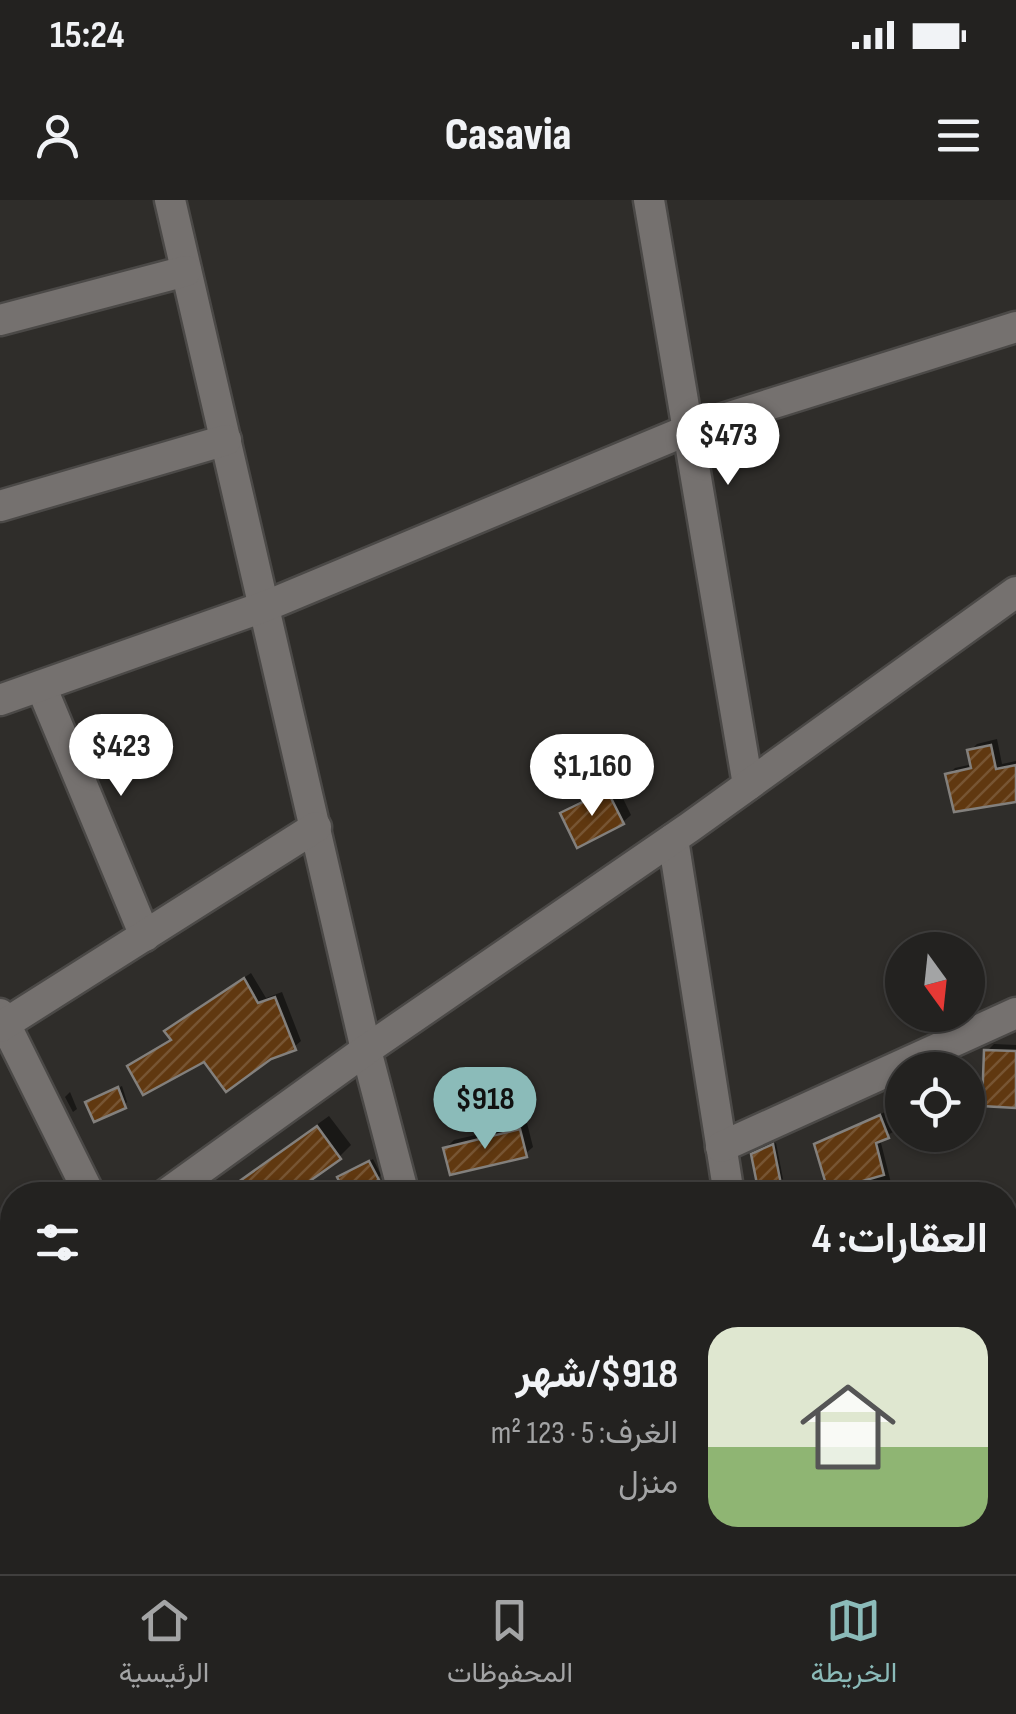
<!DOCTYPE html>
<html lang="ar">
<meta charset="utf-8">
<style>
body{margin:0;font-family:"Sofia Sans Condensed",Vazirmatn,sans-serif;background:#2f2f2d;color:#f1f3f6;direction:rtl;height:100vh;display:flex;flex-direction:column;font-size:38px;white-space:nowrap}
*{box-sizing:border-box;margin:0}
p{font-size:32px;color:#a3a4a5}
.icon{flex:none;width:55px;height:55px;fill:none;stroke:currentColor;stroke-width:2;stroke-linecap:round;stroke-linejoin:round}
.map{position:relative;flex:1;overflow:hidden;direction:ltr}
.details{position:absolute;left:0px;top:982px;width:1018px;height:392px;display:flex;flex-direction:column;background:#232220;border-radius:40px 40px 0 0;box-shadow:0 2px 8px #0004,0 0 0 2px #403f3e;direction:rtl}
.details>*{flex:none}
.needle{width:65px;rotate:165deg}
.tools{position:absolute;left:885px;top:732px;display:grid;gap:20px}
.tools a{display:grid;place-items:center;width:100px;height:100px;border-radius:50%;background:#232220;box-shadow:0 2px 8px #0004,0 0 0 2px #403f3e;font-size:50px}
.price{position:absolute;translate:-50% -85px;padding:0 22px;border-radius:35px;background:#fff;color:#222;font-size:32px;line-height:65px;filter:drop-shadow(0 2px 5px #0008)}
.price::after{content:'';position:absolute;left:50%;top:60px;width:30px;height:22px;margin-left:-15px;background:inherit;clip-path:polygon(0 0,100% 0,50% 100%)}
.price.selected{background:#8bbbb9;color:#111}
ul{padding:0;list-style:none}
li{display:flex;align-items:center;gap:30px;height:250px;padding:0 30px}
li span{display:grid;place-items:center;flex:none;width:280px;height:200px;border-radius:30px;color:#555}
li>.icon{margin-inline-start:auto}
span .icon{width:120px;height:120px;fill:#fffc;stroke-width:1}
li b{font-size:42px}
h2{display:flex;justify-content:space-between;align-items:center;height:120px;padding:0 30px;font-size:42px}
.status{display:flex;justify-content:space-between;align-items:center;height:70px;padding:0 50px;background:#232220;direction:ltr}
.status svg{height:28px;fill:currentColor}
header{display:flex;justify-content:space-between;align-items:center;height:130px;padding:0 30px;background:#232220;font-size:45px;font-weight:800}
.tabs{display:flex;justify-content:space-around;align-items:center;height:140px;border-top:2px solid #403f3e;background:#232220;font-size:28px;color:#a3a4a5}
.tabs a{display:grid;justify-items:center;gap:5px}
.tabs .selected{color:#8bbbb9}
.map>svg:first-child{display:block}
</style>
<div class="status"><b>15:24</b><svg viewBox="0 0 49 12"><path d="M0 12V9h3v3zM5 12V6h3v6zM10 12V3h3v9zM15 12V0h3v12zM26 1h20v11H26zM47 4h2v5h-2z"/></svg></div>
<header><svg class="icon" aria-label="menu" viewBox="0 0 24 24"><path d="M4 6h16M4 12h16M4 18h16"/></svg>Casavia<svg class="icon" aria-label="person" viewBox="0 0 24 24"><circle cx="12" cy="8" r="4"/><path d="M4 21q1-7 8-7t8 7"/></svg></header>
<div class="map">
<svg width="1016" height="1374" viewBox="0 0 1016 1374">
<defs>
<pattern id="building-hatch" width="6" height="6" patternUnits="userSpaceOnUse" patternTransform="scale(2.5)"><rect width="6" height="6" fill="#603810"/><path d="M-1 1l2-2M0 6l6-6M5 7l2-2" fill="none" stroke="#753"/></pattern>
</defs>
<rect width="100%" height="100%" fill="#2f2d2a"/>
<g fill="#0007">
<path d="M997,539l5,25 14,-3v39l-68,-25 7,-7 18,-4 -3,-13 7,-7z"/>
<path d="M616,584l15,31 -8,7 -60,-9 8,-7z"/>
<path d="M251,773l15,25 16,-6 19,49 -7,6 -164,19 43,-27 1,-14z"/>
<path d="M994,844l22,1v61l-29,-55z"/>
<path d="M122,886l5,16 -3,4 -36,-4z"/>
<path d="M70,892l7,17 -4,3 -8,-15z"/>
<path d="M885,912l8,20 -13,7 14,56h-50l-2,-11 -26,-39z"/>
<path d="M329,916l22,29 -12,12 -55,38h-65z"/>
<path d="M527,923l6,24 -8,7 -79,-6 8,-8z"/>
<path d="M776,943l7,36 -4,3 -21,-31z"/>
<path d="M373,959l8,16 -3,3 -38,-1z"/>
<path d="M1016,1347v27h-48l1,-12h36v-12z"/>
<path d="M266,1362h45l5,12h-75z"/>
</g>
<g fill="url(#building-hatch)" stroke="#83807d" stroke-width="2.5">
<path d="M991,545l5,24 20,-4v37l-62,10 -9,-38 26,-6 -4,-18z"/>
<path d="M607,590l17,34 -47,24 -17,-35z"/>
<path d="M244,778l14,25 17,-6 21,53 -25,9 -45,33 -22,-30 -61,33 -16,-29 44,-26 -7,-9z"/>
<path d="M984,850l32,1v57l-34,-2z"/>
<path d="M118,887l8,21 -32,14 -9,-20z"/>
<path d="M880,915l9,23 -13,5 8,32 -56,16 -14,-47z"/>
<path d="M317,926l24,33 -51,36h-70z"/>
<path d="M520,929l7,28 -77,18 -7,-27z"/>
<path d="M773,944l8,40 -23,5 -7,-35z"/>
<path d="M369,961l10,19 -33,15 -9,-18z"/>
</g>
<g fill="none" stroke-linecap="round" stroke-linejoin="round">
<g stroke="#4b4947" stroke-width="35">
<g id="minor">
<path d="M170,0l196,850 38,145"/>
<path d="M649,0l99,585"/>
<path d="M0,120l186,-49"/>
<path d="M0,306l226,-66"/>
<path d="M41,486l104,250"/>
<path d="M0,500l266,-94 422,-176 328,-103"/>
<path d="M673,639l56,356"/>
<path d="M0,814l90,181"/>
<path d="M0,827l316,-200"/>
<path d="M721,947l295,-134"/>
<path d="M165,995l201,-145 324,-223 326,-235"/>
<path d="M0,1092l12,-9"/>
<path d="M1005,1094l11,-2"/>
<path d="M0,1234l12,21"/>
<path d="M1005,1302l11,1"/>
<path d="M71,1362l7,12"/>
<path d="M492,1362l2,12"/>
</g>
</g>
<use href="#minor" stroke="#75716f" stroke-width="30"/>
</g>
</svg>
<div class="tools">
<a><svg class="needle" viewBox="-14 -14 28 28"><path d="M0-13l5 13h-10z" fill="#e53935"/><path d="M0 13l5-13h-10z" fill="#a3a4a5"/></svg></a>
<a><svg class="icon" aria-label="locate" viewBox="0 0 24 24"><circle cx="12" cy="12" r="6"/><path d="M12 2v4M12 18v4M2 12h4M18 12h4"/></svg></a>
</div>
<b class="price" style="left:728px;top:288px">$473</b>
<b class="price" style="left:121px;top:599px">$423</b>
<b class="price" style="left:592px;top:619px">$1,160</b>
<b class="price selected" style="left:485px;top:952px">$918</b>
<section class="details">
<h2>العقارات: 4<svg class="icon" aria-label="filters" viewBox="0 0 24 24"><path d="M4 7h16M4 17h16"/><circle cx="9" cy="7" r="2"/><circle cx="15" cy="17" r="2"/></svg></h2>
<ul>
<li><span style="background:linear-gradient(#dfe7d0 60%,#8fb573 0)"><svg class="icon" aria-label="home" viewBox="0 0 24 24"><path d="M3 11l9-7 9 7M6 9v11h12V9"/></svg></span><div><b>$918/شهر</b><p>الغرف: 5 · 123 m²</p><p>منزل</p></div></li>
</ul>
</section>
</div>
<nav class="tabs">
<a class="selected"><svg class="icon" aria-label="map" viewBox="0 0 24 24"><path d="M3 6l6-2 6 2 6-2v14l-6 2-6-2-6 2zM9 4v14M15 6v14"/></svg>الخريطة</a>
<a><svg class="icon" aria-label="saved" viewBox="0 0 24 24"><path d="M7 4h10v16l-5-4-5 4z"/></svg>المحفوظات</a>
<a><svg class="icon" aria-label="home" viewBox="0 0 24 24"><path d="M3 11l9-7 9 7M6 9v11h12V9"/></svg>الرئيسية</a>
</nav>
